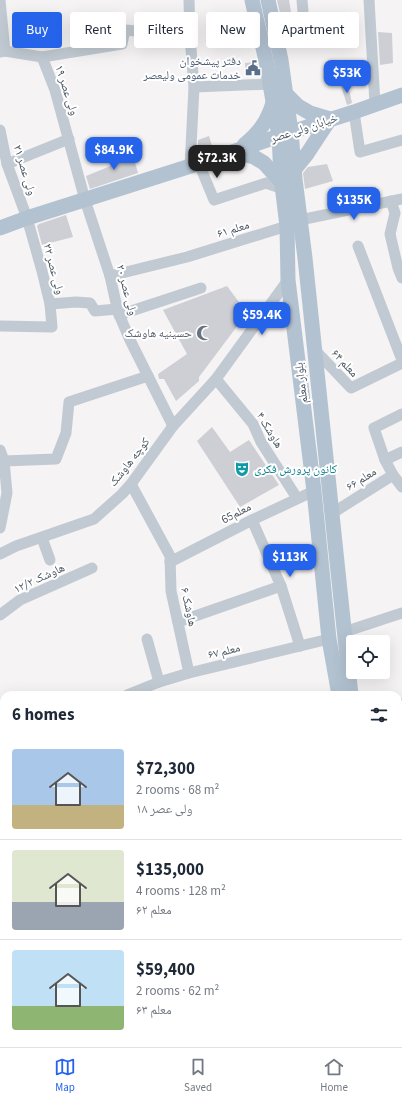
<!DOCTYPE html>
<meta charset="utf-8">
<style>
body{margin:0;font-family:"Source Sans 3","Noto Naskh Arabic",sans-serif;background:#f6f6f7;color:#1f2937;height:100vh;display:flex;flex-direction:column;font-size:15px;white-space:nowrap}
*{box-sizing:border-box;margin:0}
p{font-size:13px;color:#747a83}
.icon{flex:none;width:22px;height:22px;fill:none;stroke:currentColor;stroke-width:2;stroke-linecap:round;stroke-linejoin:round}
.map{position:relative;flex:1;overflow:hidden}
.details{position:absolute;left:0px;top:691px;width:402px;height:356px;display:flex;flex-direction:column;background:#fff;border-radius:12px 12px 0 0;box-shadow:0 4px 16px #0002}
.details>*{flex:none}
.hud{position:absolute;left:12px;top:12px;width:378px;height:36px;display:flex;gap:8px}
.controls{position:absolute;left:346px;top:635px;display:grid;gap:8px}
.controls a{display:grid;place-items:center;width:44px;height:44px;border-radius:4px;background:#fff;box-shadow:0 4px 16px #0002;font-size:20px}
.price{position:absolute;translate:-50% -34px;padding:0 9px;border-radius:8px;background:#2563eb;color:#fff;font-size:13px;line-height:26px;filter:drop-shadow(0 1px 2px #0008)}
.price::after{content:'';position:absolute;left:50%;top:24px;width:12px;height:9px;margin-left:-6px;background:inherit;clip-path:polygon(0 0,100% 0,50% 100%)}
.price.on{background:#222;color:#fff}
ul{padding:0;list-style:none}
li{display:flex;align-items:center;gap:12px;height:100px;padding:0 12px}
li+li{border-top:1px solid #e0e1e3}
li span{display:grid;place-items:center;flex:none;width:112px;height:80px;border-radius:4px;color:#555}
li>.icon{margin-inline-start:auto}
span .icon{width:48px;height:48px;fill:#fffc;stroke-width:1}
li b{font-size:17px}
h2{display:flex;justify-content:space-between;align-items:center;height:48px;padding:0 12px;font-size:17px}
.tag{padding:0 14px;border-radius:4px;background:#fff;box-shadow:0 4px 16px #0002;font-size:14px;line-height:36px}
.tag.on{background:#2563eb;color:#fff}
.tabs{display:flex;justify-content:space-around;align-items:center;height:56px;border-top:1px solid #e0e1e3;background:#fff;font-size:11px;color:#747a83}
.tabs a{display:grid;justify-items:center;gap:2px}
.tabs .on{color:#2563eb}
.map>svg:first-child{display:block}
</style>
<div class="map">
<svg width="402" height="1047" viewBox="0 0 402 1047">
<rect width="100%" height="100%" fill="#f5f3f3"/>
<g fill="#e6e4e5">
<path d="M398,921l4,26v33h-4z"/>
<path d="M398,1000h4v47h-29v-4h25z"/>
</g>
<g fill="#cdcfd5">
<path d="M277,0h12l5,30 -10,2z"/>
<path d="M378,32l14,1 1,30 -13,2z"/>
<path d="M257,62l2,12 -13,2 -1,-13z"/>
<path d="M348,85l4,18 -5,2 -6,-19z"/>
<path d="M209,136l4,13 -11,3 -4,-3v-9z"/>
<path d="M132,152l6,21 -48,16 -4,-13 27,-11 -2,-5z"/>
<path d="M327,164l6,17 -28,8 -2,-16 5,-6z"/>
<path d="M66,215l7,22 -31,8 -5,-19 2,-2z"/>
<path d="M227,286l20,27 -48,64v4l-23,20 -12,-22h-5l-1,-5 29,-20 -24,-44z"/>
<path d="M212,427l18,25 19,-12 30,45 -39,22 -43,-66z"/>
</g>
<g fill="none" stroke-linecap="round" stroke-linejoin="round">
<g stroke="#c1cad2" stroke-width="11">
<path d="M0,0l5,51"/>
<path d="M189,0l1,36 4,51 -4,80"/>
<path d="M369,0l6,104"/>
<path d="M277,41l28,-6 -3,-35"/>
<path d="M0,52l5,-1 37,6 80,-13 3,-14 65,6"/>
<path d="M42,57l13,33 30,110 25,76 8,36 12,28 43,86"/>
<path d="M194,87l76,-3"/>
<path d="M354,112l6,40 42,-12"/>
<path d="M0,130l7,34 20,54 15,53 8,33 2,23 -52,-1"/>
<path d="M200,163l2,8 12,29 52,-17 17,6"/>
<path d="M7,164l62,-25"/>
<path d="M391,201l4,12 -5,21 8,34 4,10"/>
<path d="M300,220l102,-21"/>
<path d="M358,246l44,114"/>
<path d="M110,276l77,-19 100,-31"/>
<path d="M50,304l26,-2 14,1 5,8 22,-2"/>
<path d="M119,315l82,-27"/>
<path d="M314,349l37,39 51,-25"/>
<path d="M216,379l37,45 8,18 36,56"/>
<path d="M0,450l4,11 3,32 -7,35"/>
<path d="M385,460l-11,-32 28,-14"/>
<path d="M4,461l52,-2 10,-26 3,-31 79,-26"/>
<path d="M393,475l-8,-15 17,-8"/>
<path d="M131,484l39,72 1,35 18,82"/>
<path d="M331,514l62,-39 9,12"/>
<path d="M252,520l29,66 19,60"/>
<path d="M42,538l8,22"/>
<path d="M0,554l16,-8 78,-27 28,-25 9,-10 42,-58 43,-47 72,-99"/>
<path d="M170,562l82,-42 62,-29"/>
<path d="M0,615l20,-15 72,-32"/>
<path d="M178,622l103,-36"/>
<path d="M344,632l58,-19"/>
<path d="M147,639l12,43"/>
<path d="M127,695l32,-13 30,-9 140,-34"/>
<path d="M400,704h2"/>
<path d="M0,734l4,-1"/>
<path d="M0,847h4"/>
<path d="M398,881l4,4"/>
<path d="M0,990l4,-1"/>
<path d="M398,994h4"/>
<path d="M0,1035h4"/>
<path d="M260,1043v4"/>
<path d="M279,1043l1,4"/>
<path d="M336,1043v4"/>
</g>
<g stroke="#b3c2d1" stroke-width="15">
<path d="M252,0l14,61 13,75 2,41 6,49 1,54 26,211 15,148 10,56"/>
<path d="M268,0l13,60 10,72 4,47 10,79 46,437"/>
<path d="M285,93l13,13 12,7 20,6 -23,35 -13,16"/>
<path d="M244,145c15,-12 23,-23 29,-42"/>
<path d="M236,152l18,5 10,6 18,20"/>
<path d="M0,228l27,-10 173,-55 79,-27 75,-24 48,-17"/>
<path d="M398,813l4,1"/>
<path d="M398,871l4,-2"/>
<path d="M19,1047l7,-4"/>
</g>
</g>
<defs>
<g id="civic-bare" transform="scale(1.2)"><path d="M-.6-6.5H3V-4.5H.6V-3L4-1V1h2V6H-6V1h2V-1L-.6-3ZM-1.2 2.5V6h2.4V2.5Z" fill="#5c6f8a" stroke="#fff" stroke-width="2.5" paint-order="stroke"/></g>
<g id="mosque-bare" transform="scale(1.2)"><path d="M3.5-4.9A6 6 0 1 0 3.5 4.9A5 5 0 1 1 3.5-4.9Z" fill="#6b7280" stroke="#fff" stroke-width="2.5" paint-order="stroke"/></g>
<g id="theatre-bare" transform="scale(1.2)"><path d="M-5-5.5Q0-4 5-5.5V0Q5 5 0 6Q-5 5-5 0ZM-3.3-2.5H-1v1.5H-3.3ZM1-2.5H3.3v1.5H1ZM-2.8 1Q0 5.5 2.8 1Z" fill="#0f9aa8" stroke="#fff" stroke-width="2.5" paint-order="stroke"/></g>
</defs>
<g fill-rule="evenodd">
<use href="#civic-bare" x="253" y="68"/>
<use href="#mosque-bare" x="204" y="333"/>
<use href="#theatre-bare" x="242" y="469"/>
</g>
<g text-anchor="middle" stroke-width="4" stroke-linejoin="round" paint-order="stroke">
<g font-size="12" fill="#4e5e75" stroke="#fff" text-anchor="end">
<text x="241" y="65">دفتر پیشخوان<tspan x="241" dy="14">خدمات عمومی ولیعصر</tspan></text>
</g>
<g font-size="12" fill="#4a5661" stroke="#fff">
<text transform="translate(67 90) rotate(72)" y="4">ولی عصر ۱۹</text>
<text transform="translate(304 128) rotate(-18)" y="4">خیابان ولی عصر</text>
<text transform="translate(25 170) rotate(73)" y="4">ولی عصر ۲۱</text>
<text transform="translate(233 229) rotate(-17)" y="4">معلم ۶۱</text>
<text transform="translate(54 269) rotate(75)" y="4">ولی عصر ۲۲</text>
<text transform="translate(127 290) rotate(75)" y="4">ولی عصر ۲۰</text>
<text transform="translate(345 363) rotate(47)" y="4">معلم ۶۴</text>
<text transform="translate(301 383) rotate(-97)" y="4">بلوار معلم</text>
<text transform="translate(270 430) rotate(59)" y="4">هاوشک ۴</text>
<text transform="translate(129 462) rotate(-52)" y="4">کوچه هاوشک</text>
<text transform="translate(361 479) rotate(-32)" y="4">معلم ۶۶</text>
<text transform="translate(236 513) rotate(-27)" y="4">معلم65</text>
<text transform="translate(39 578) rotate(-25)" y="4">هاوشک ۱۲/۲</text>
<text transform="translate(189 607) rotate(78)" y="4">هاوشک ۶</text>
<text transform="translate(224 651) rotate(-14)" y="4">معلم ۶۷</text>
</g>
<g font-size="12" fill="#5b616d" stroke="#fff" text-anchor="end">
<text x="192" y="337">حسینیه هاوشک</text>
</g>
<g font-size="12" fill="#0d838f" stroke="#fff" text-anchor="start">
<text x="254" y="473">کانون پرورش فکری</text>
</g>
</g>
</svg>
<div class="controls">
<a><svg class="icon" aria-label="locate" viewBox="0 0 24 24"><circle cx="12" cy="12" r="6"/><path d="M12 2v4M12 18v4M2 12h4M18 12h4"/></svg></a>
</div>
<b class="price" style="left:347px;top:94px">$53K</b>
<b class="price" style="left:114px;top:171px">$84.9K</b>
<b class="price on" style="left:217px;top:179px">$72.3K</b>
<b class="price" style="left:354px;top:221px">$135K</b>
<b class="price" style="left:262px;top:336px">$59.4K</b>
<b class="price" style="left:290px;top:578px">$113K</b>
<div class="hud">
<a class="tag on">Buy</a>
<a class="tag">Rent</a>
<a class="tag">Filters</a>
<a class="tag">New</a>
<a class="tag">Apartment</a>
</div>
<section class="details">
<h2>6 homes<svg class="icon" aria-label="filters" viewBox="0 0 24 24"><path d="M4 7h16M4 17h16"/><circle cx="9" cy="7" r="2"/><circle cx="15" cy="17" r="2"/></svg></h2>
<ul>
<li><span style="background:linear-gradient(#a9c7e8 70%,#c2b280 0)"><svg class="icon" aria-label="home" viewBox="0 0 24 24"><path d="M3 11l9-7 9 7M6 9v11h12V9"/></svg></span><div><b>$72,300</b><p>2 rooms · 68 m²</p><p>ولی عصر ۱۸</p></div></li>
<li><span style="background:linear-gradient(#dfe7d0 65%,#9aa5b1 0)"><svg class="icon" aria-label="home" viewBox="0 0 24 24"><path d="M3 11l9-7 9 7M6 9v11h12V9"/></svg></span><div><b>$135,000</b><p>4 rooms · 128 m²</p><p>معلم ۶۲</p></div></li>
<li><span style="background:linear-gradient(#bfe0f5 70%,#8fb573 0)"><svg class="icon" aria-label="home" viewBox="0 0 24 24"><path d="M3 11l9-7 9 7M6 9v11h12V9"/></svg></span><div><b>$59,400</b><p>2 rooms · 62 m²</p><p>معلم ۶۳</p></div></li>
</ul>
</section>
</div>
<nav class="tabs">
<a class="on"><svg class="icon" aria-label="map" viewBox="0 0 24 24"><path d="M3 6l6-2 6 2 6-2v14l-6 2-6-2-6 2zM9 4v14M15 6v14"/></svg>Map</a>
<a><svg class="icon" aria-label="saved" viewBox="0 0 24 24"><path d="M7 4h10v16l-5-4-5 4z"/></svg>Saved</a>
<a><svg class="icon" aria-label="home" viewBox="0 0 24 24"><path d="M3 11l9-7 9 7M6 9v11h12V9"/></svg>Home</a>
</nav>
